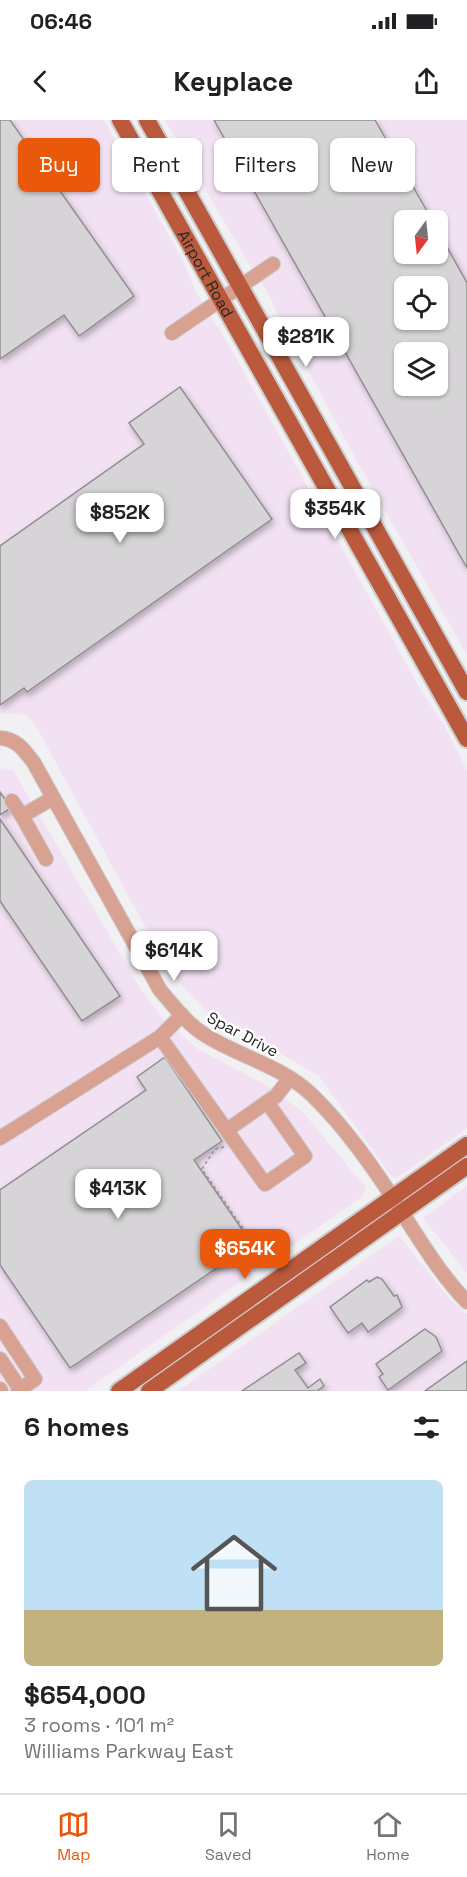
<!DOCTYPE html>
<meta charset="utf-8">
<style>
body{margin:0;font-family:"Space Grotesk",sans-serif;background:#f6f6f6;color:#202124;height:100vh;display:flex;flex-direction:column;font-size:22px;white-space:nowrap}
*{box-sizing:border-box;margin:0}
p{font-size:20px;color:#757577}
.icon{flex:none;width:33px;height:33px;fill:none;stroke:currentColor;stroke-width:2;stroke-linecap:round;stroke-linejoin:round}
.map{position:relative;height:1271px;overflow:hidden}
.side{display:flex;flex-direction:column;background:#fff;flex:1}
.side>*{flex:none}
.guide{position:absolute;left:18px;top:18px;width:432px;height:54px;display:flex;gap:12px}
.needle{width:39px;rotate:195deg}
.controls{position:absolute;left:394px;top:90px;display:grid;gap:12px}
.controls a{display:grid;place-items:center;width:54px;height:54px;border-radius:9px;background:#fff;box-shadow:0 2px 4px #0004;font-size:30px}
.price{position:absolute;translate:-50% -51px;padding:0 14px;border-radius:12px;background:#fff;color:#222;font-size:20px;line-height:39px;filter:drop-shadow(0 2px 3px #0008)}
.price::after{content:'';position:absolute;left:50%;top:36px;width:18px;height:14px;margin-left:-9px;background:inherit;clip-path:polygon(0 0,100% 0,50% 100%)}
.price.active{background:#ea580c;color:#fff}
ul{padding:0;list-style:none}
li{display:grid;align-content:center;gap:12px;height:318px;padding:0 24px}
li span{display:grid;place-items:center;height:186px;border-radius:9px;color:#555}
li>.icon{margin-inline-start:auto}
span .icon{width:108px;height:108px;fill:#fffc;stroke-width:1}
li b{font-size:26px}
h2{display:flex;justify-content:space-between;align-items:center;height:72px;padding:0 24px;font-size:26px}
.chip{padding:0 21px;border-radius:9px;background:#fff;box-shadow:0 2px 4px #0004;font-size:21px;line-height:54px}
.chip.active{background:#ea580c;color:#fff}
.status{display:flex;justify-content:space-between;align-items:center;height:42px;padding:0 30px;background:#fff;direction:ltr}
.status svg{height:16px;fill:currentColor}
header{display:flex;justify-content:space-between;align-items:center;height:78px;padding:0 24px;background:#fff;font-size:27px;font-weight:700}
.tabs{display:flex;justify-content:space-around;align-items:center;height:84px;border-top:2px solid #e0e0e0;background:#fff;font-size:16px;color:#757577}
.tabs a{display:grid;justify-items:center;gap:3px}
.tabs .active{color:#ea580c}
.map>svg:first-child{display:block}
</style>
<div class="status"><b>06:46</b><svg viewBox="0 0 49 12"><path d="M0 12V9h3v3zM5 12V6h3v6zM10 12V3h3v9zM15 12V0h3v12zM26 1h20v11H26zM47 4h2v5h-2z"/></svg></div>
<header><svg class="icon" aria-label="back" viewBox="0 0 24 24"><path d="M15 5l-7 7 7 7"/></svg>Keyplace<svg class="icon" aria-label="share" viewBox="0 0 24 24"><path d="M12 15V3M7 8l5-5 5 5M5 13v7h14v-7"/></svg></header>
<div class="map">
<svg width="467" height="1271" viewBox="0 0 467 1271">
<defs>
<filter id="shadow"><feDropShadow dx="2" dy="3.5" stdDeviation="3" flood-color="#0004"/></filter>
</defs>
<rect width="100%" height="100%" fill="#f1f1f4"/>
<g fill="#f2e1f2" fill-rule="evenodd">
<path d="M0,0h104l79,141 14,33 29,46 196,352 23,35 22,43v358l-70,50 -5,-1 -73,-101 -112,-64 -36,-38 -133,-244 -11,-15 -27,-2z"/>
<path d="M165,0h302v535l-105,-185 -84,-155 -10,-22 -19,-29zM405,100h33v34h-33zM405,166h33v34h-33zM405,232h33v34h-33z"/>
<path d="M0,648l13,2 124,213 26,36 36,31 62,32 41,29 64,77 -3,8 -278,195h-85z"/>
<path d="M467,1066v87l-44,-55z"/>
<path d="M399,1116l51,63 17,15v77h-289z"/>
</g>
<g fill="#d6d4d6" stroke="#908e90" stroke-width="1.5" fill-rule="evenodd" filter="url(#shadow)">
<path d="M0,0h10l124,176 -55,40 -15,-21 -64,44z"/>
<path d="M214,0h161l57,100h-27v34h33v-23l29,52v285zM405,166h33v34h-33zM405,232h33v34h-33z"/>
<path d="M180,267l92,132 -245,173 -3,-4 -24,17v-159l144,-102 -15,-21z"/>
<path d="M0,672l11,16 -11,7z"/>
<path d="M0,699l120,177 -38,25 -82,-120z"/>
<path d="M165,937l57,84 -28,19 58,84 -182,124 -70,-103v-75l146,-100 -9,-13z"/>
<path d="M377,1157l5,2 12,17 3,-1 5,12 -34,25 -6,-9 -14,10 -18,-26 37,-27 2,2z"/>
<path d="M425,1209l11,8 6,14 -54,39 -9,-13 4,-3 -7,-10z"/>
<path d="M299,1233l7,10 -11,7 13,18 12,-9 4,7 -7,5h-75z"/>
<path d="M467,1241v30h-42z"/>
</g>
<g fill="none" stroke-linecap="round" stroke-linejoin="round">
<g stroke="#cccccf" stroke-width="16">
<g id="minor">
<path d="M172,213l101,-69"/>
<path d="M0,618c17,1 24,12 34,25l126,227c14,16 27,34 45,45 35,22 77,31 107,60 35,34 65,77 91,119 20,31 38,61 64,88"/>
<path d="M12,681l10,15 31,-18"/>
<path d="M22,696l24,43"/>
<path d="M160,917l105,147 40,-28 -38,-54 -40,28"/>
<path d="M267,982l9,-6 14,-18"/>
<path d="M0,1018l160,-101 22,-22"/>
<path d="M0,1206l35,53 -17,12"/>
<path d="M0,1239l20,30"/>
<path d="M0,1269l1,2"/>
</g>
</g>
<g stroke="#cccccf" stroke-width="20">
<g id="major">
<path id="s1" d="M120,0l347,619"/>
<path d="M147,0l320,572"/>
<path d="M119,1271l348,-246"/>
<path d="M149,1271l318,-225"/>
</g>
</g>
<path stroke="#919193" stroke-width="1.5" stroke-dasharray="3 3" stroke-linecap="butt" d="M224,1027l-9,2 -13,20 69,100"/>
<use href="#minor" stroke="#d8a191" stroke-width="14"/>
<use href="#major" stroke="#ba593c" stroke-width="16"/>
</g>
<g text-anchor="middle" stroke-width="5" stroke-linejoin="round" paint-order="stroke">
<g font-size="16" fill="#262627" stroke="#fff">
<text dy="6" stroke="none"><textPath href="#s1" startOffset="176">Airport Road</textPath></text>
<text transform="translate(243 914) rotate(28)" y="6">Spar Drive</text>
</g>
</g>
</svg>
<div class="controls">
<a><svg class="needle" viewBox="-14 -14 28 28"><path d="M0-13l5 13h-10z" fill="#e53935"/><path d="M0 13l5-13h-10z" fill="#757577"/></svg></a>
<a><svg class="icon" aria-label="locate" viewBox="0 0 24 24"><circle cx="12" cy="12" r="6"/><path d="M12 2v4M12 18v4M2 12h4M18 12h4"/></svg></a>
<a><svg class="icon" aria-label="layers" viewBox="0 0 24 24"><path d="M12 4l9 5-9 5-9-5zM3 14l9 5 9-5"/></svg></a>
</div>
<b class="price" style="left:306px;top:248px">$281K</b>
<b class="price" style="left:335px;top:420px">$354K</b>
<b class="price" style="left:120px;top:424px">$852K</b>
<b class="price" style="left:174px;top:862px">$614K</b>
<b class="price" style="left:118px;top:1100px">$413K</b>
<b class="price active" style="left:245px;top:1160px">$654K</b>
<div class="guide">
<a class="chip active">Buy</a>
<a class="chip">Rent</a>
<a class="chip">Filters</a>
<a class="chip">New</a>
</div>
</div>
<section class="side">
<h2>6 homes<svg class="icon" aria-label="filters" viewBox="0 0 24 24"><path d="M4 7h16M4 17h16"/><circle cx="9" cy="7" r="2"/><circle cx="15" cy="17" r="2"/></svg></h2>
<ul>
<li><span style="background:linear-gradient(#bfe0f5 70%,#c2b280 0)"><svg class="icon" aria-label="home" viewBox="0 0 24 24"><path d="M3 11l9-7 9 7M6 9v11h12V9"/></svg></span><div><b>$654,000</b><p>3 rooms · 101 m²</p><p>Williams Parkway East</p></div></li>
</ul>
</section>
<nav class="tabs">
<a class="active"><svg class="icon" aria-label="map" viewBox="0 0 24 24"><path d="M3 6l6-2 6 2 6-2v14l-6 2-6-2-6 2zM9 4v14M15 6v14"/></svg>Map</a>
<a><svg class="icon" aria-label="saved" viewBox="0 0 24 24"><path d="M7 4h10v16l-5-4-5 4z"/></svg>Saved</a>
<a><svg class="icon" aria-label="home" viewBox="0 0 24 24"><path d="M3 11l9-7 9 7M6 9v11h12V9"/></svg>Home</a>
</nav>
